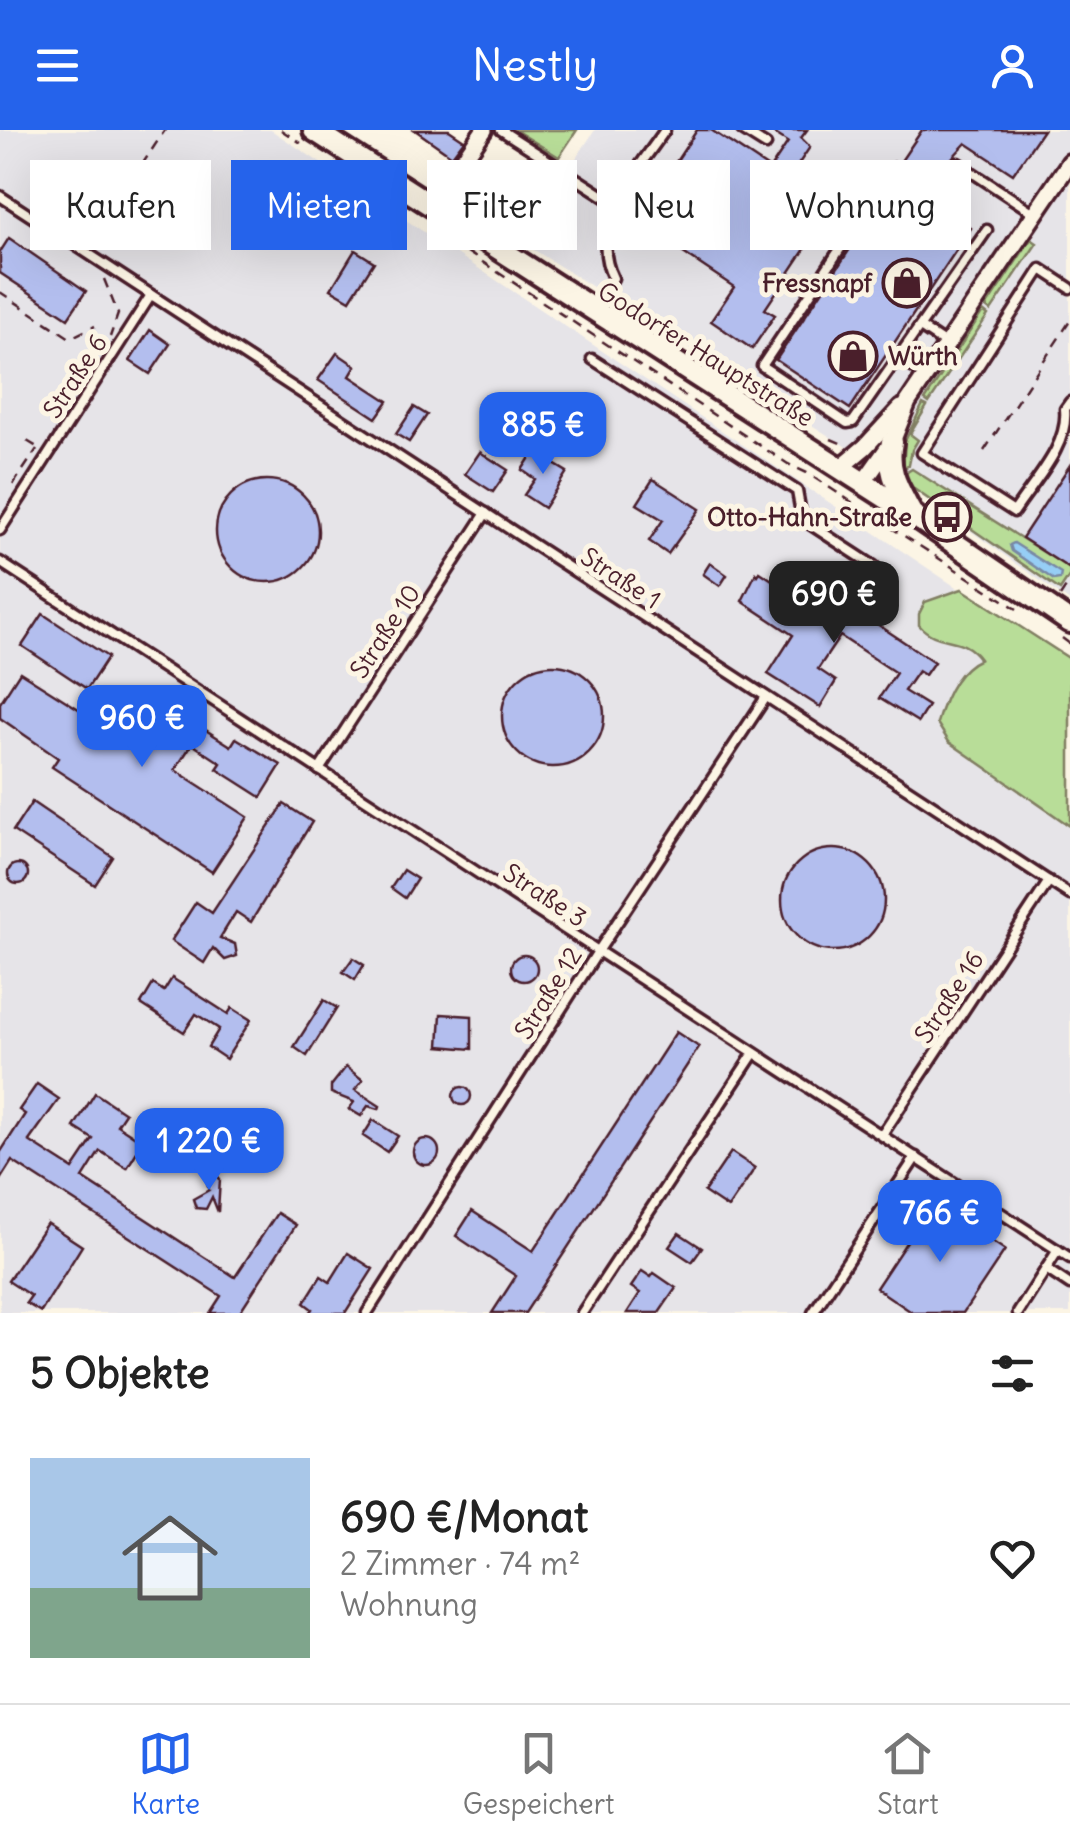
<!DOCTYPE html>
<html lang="de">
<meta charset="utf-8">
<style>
body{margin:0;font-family:Delius,sans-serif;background:#f2f2f2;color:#222;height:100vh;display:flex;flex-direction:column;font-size:38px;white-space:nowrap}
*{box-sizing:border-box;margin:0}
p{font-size:32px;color:#767676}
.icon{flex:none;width:55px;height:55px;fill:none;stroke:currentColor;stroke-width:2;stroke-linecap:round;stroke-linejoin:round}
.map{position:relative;height:1183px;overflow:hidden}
.details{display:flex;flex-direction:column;background:#fff;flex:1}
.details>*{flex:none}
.hud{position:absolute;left:30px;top:30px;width:1010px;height:90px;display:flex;gap:20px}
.price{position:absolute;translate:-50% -85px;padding:0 22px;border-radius:20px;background:#2563eb;color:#fff;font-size:32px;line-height:65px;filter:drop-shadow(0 2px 5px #0008)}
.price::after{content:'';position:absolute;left:50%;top:60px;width:30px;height:22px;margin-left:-15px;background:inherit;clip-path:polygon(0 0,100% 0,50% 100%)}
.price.selected{background:#222;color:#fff}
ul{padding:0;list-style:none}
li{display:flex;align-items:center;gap:30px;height:250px;padding:0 30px}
li span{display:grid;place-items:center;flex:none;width:280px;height:200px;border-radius:0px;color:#555}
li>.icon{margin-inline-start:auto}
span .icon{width:120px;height:120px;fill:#fffc;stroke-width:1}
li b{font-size:42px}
h2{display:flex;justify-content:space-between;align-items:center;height:120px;padding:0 30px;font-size:42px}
.chip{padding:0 35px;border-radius:0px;background:#fff;box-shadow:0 10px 40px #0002;font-size:35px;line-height:90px}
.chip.selected{background:#2563eb;color:#fff}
header{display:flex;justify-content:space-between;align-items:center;height:130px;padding:0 30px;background:#2563eb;color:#fff;font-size:45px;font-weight:600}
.menu{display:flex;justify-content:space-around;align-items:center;height:140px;border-top:2px solid #e0e0e0;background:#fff;font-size:28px;color:#767676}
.menu a{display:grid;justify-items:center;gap:5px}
.menu .selected{color:#2563eb}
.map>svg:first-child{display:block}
</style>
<header><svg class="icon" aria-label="menu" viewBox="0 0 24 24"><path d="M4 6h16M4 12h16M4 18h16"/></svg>Nestly<svg class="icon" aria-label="person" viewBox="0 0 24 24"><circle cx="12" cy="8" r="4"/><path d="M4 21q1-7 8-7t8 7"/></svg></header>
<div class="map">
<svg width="1070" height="1183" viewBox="0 0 1070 1183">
<rect width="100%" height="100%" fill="#fcf5e5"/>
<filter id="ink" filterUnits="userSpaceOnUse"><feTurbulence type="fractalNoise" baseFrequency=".01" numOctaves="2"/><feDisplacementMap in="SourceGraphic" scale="20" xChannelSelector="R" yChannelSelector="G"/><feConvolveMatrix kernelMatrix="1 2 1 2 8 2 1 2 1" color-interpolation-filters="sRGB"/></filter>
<g filter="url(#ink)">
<g fill="#e6e4e8">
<path d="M0,0h271l799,533v650h-1070z"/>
<path d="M595,0h475v472l-168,-120 -382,-241z"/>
</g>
<g fill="#b8dd98" stroke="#817e62" stroke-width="2.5">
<path d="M515,0h62l-18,27z"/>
<path d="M1031,109l6,4 -46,68 -5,-4z"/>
<path d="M983,181l5,4 -59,88 -4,-3z"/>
<path d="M923,274l4,2 -17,28 8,6 -6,10 -3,15 -6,4 2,-28z"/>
<path d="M912,339l158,100v6l-10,15 -146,-101 -10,-15z"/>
<path d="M962,459l108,70v167l-121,-84 -12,-19c7,-25 20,-54 43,-64 -20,-27 -41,-11 -61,-34v-11l6,-12z"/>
</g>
<path fill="#96cef5" stroke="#7888a4" stroke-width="2.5" d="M1014,413l47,30 -1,6 -6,1 -42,-29 -2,-6z"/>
<g fill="#b3beee" stroke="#4a1f2b" stroke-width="2.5">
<path d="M415,0h34l15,10 -12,16z"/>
<path d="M697,0h14l59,39 18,-27 -19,-12h38l-6,8 9,9 -43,64 44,29 -46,69 10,6 -23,34 -41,-28 23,-34 -91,-61 -4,5 -16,-10 18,-26 9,6z"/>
<path d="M922,0h121l-30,44 -47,-31 -14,15 -24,42 43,28 -121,181 -74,-49 130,-195 -5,-4z"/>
<path d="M489,35l12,8 -9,12 -11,-8z"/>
<path d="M9,108l77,53 -18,27 -68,-45v-21z"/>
<path d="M355,120l19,12 -24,38 -19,-11z"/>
<path d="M150,200l20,14 -20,30 -20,-13z"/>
<path d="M337,223l19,13 -6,10 38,25 -12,17 -58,-38z"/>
<path d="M414,277l13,8 -18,27 -13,-8z"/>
<path d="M538,315l15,10 -4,6 18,11 -23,36 -20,-13 11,-16 -13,-9z"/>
<path d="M480,322l28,18 -15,22 -28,-18z"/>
<path d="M1070,335v104l-48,-31z"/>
<path d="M653,349l47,30 -32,45 -19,-13 14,-21 -26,-16z"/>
<circle cx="267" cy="401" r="51"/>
<path d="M710,433l17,12 -7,11 -17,-12z"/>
<path d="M760,442l49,32 -5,9 20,12 17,-25 93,62 -9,13 -7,-4 -14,20 24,15 -10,16 -39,-24 17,-25 -56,-37 -22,33 18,12 -16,26 -52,-33 25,-39 -51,-34 14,-28 2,2z"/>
<path d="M43,484l65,43 -21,32 -65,-43z"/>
<circle cx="553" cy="586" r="51"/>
<path d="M20,542l127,80 27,-42 57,36 5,-8 45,27 -20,32 -44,-28 4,-6 -29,-19 -17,26 73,47 -36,55 -160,-105 6,-9 -58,-40v-15z"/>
<path d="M32,672l81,55 -18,28 -82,-54z"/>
<path d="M284,674l28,18 -61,100 -15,-10 -16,26 15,6 2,12 -12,4 -12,-12 -9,15 -33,-22 25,-39 16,11z"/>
<circle cx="833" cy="770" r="51"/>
<circle cx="18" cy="744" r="10"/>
<path d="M403,740l14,9 -12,19 -14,-10z"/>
<circle cx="524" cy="838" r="13"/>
<path d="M353,828l11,7 -9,15 -12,-8z"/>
<path d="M172,848l56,36 4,-6 19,12 -25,39 -18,-12 11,-18 -23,-15 -12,18 -43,-28 12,-20 11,7z"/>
<path d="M324,870l13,8 -30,48 -13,-9z"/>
<path d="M441,884l31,2v33l-33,-3z"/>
<path d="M676,902l23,15 -174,266h-33l24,-37 -60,-40 16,-25 61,40z"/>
<path d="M346,937l17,13 -8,10 25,16 -1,3 -11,-3 -7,10 -12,-7 5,-7 -23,-9v-7z"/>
<path d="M37,954l22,15 -30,42 44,28 20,-30 -19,-12 21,-34 30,20 -8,12 26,17 -16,26 -27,-17 -17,27 152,99 42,-64 19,12 -57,88h-29l11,-17 -209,-135 -12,19v-27l25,-39 -6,-4z"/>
<circle cx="462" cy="966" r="9"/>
<path d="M373,990l25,16 -11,16 -24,-16z"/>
<circle cx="426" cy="1022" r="13"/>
<path d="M731,1022l24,16 -27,40 -24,-16z"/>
<path d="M215,1043l5,6 -2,33 -6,-15 -6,12 -10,-1 -3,-9 16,-9 -3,-12z"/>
<path d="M933,1072l72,48 -42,63h-50l-37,-25z"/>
<path d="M47,1093l35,23 -41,66 -15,-9 5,-7 -23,-15z"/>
<path d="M679,1103l23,15 -10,14 -23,-15z"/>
<path d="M348,1123l25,16 -28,44h-36l3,-4 -8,-6 17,-27 9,6z"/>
<path d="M642,1141l9,6 3,-4 22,15 -17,25h-32l13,-20 -9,-6z"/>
</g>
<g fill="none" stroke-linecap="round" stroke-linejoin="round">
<g stroke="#4a1f2b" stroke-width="15">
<g id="lane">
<path d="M501,0l115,74"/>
<path d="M742,0l24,15"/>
<path d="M958,33l76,50"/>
<path d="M894,38l-132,198 85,57 6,-1 134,-192"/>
<path d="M0,66l1070,699"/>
<path d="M1070,158l-29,-19 -119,184 92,59c20,-31 55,-66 51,-103l5,-7"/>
<path d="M597,179l16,-31c-27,-52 25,-108 52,-148"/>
<path d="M920,197l27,18"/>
<path d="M899,228l27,18"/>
<path d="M592,229l205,132 5,28 72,47"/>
<path d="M0,400l151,-235"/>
<path d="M0,432l1070,696"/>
<path d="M319,640l167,-257"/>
<path d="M882,1005l167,-254"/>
<path d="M1046,1139l24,16"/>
<path d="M367,1183l230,-360 169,-256"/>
<path d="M582,1183l172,-260"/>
<path d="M813,1183l103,-156"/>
<path d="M1018,1183l40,-63"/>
</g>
</g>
<g stroke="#4a1f2b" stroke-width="22">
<g id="street">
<path d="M432,75l52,-75"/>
<path d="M840,338l25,-21 36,-39"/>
<path d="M863,353l29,-41 16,-40 162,-240"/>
</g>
</g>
<g stroke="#4a1f2b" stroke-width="28">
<g id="secondary">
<path d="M314,0l596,383 160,109"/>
<path d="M892,312c-6,27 6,46 18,69"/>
</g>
</g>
<g stroke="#4a1f2b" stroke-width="2.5" stroke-dasharray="10 8" stroke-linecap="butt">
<path d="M281,0l20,13"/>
<path d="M437,102l351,232 19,9 210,136"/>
<path d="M92,110l73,-110"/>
<path d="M104,149l14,35 -8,23"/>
<path d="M0,162l70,46 25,-12"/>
<path d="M831,309l14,6"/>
<path d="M27,311l10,6"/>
<path d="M984,321l86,-130"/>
<path d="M13,355l24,-36"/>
<path d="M811,466l7,-3 38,5 14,-21"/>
<path d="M1060,466l10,-15"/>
<path d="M1062,508l8,6"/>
</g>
<use href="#lane" stroke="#fcf5e5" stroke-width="8"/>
<use href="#street" stroke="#fcf5e5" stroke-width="15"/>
<use href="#secondary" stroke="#fcf5e5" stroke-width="20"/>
</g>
</g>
<defs>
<g id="shop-ring" transform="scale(2.5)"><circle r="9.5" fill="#fcf5e5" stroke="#4a1f2b" stroke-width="1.5"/><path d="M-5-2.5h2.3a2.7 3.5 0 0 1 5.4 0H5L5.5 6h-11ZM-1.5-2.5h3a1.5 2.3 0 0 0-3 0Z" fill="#4a1f2b"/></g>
<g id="bus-ring" transform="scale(2.5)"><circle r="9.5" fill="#fcf5e5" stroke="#4a1f2b" stroke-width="1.5"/><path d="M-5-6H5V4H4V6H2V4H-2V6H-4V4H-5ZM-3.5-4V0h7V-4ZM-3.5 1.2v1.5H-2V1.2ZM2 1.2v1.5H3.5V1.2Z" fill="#4a1f2b"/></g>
</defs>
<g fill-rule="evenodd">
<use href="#shop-ring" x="907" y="153"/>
<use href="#shop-ring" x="853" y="226"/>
<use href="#bus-ring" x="947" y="387"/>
</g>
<g text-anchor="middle" stroke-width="10" stroke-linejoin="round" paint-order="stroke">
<g font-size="25" font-weight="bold" fill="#4a1f2b" stroke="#fcf5e5" text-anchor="end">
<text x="872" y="162">Fressnapf</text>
<text x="888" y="235" text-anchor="start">Würth</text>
<text x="912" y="396">Otto-Hahn-Straße</text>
</g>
<g font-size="25" fill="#4a1f2b" stroke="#fcf5e5">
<text transform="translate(706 224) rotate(32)" y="9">Godorfer Hauptstraße</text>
<text transform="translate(75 246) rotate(-57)" y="9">Straße 6</text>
<text transform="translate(621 448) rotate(33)" y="9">Straße 1</text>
<text transform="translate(385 501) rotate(-57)" y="9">Straße 10</text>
<text transform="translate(545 765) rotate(33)" y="9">Straße 3</text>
<text transform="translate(548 863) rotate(-58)" y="9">Straße 12</text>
<text transform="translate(949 867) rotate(-57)" y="9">Straße 16</text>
</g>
</g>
</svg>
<b class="price" style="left:543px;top:347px">885 €</b>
<b class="price selected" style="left:834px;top:516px">690 €</b>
<b class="price" style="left:142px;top:640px">960 €</b>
<b class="price" style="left:209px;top:1063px">1 220 €</b>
<b class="price" style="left:940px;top:1135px">766 €</b>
<div class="hud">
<a class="chip">Kaufen</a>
<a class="chip selected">Mieten</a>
<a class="chip">Filter</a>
<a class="chip">Neu</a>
<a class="chip">Wohnung</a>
</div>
</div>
<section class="details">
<h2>5 Objekte<svg class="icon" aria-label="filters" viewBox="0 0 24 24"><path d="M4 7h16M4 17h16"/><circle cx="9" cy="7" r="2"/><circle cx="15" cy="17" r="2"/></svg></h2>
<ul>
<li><span style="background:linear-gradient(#a9c7e8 65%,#7fa58c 0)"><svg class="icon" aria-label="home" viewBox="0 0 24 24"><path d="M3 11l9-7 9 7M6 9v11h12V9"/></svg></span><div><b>690 €/Monat</b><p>2 Zimmer · 74 m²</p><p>Wohnung</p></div><svg class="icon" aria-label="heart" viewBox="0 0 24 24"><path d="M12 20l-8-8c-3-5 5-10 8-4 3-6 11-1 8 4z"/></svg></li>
</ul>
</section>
<nav class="menu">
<a class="selected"><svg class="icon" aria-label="map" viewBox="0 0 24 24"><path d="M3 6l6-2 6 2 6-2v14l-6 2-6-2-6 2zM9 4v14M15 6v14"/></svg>Karte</a>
<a><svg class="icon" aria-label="saved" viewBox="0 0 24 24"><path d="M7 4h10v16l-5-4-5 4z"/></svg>Gespeichert</a>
<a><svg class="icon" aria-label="home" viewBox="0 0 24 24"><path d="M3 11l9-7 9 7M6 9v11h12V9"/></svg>Start</a>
</nav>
